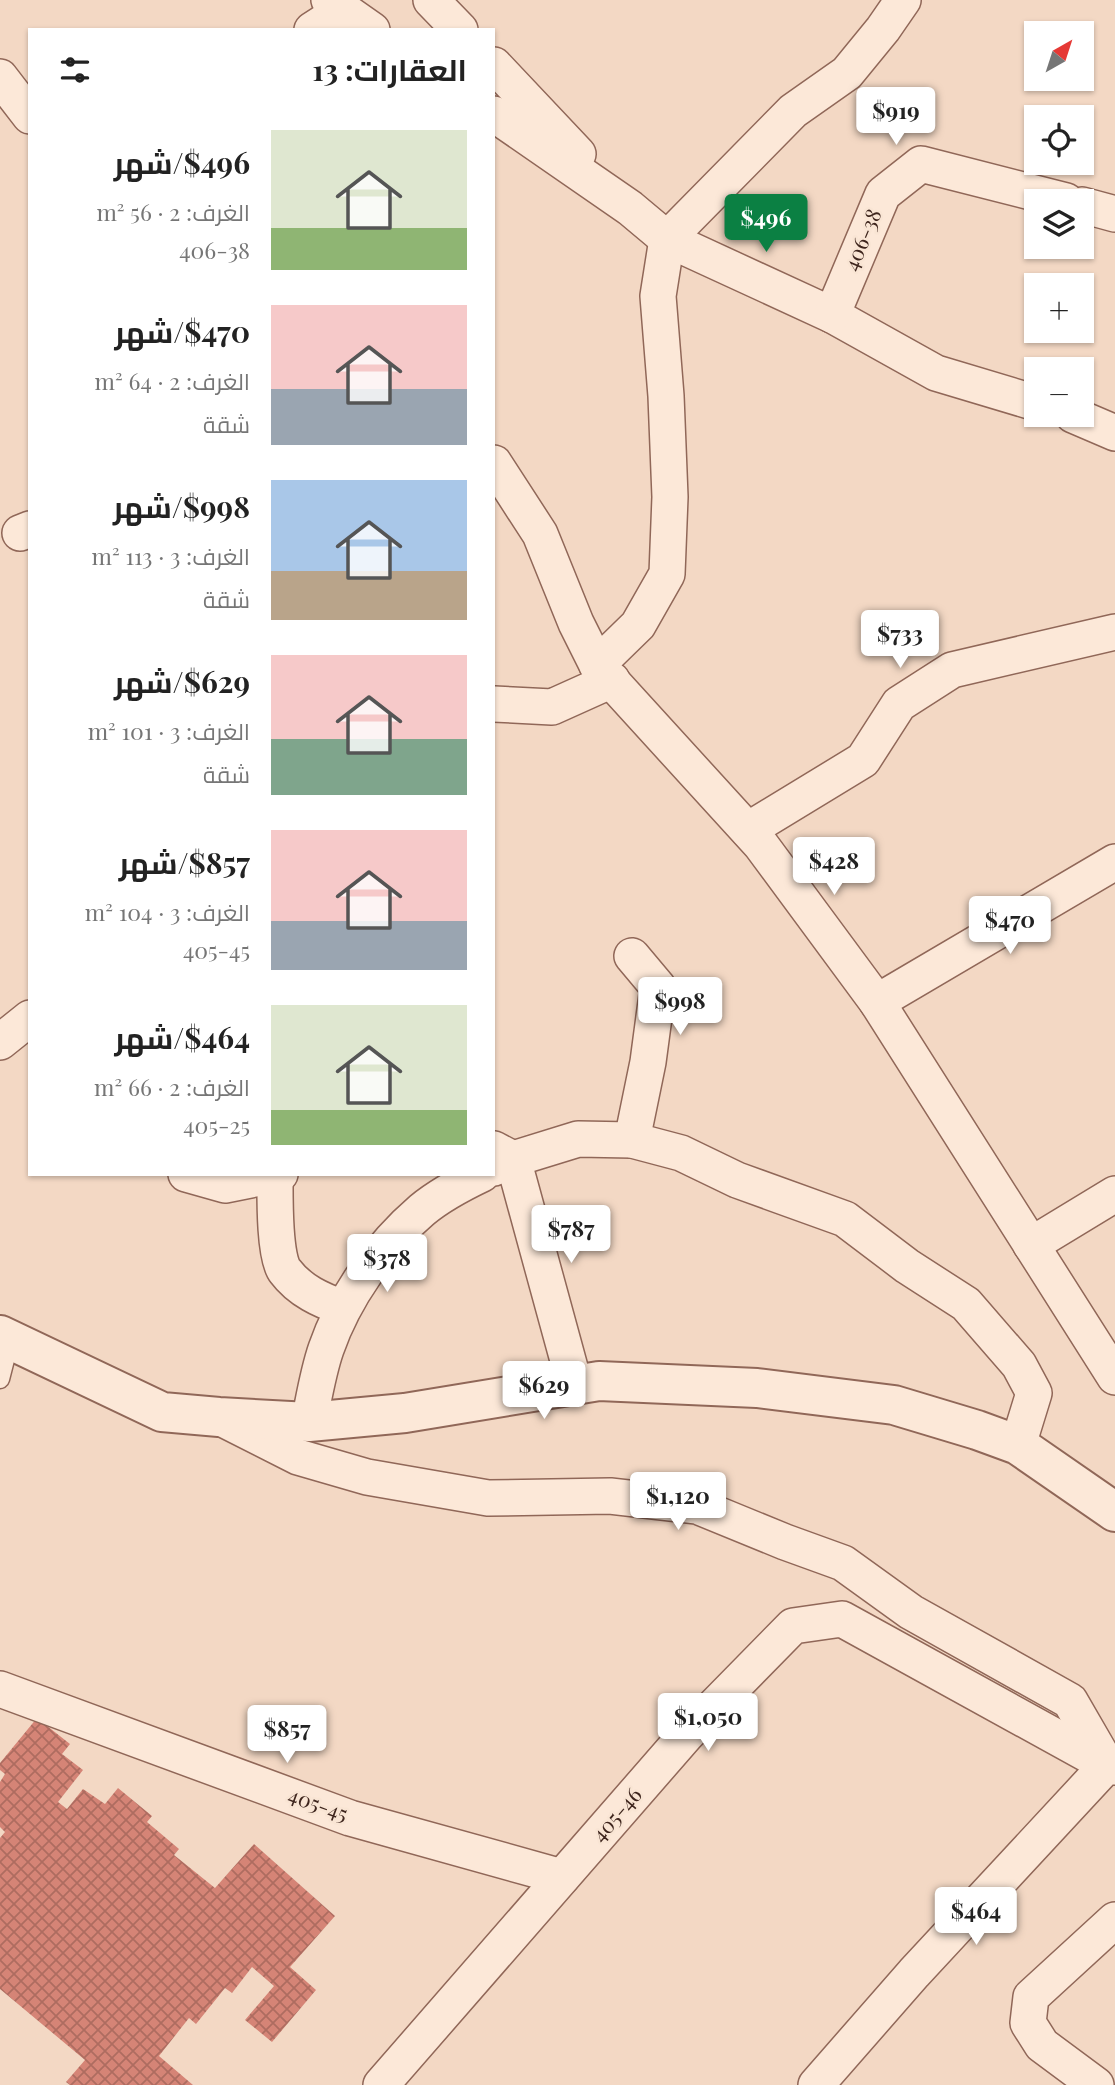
<!DOCTYPE html>
<html lang="ar">
<meta charset="utf-8">
<style>
body{margin:0;font-family:"Playfair Display",Cairo,serif;background:#f2f2f2;color:#222;direction:rtl;height:100vh;display:flex;flex-direction:column;font-size:26px;white-space:nowrap}
*{box-sizing:border-box;margin:0}
p{font-size:23px;color:#767676}
.icon{flex:none;width:38px;height:38px;fill:none;stroke:currentColor;stroke-width:2;stroke-linecap:round;stroke-linejoin:round}
.map{position:relative;flex:1;overflow:hidden;direction:ltr}
.sheet{position:absolute;left:28px;top:28px;width:467px;height:1148px;display:flex;flex-direction:column;background:#fff;border-radius:0px;box-shadow:0 2px 5px #0004;direction:rtl}
.sheet>*{flex:none}
.needle{width:46px;rotate:39deg}
.controls{position:absolute;left:1024px;top:21px;display:grid;gap:14px}
.controls a{display:grid;place-items:center;width:70px;height:70px;border-radius:0px;background:#fff;box-shadow:0 2px 5px #0004;font-size:35px}
.price{position:absolute;translate:-50% -60px;padding:0 16px;border-radius:7px;background:#fff;color:#222;font-size:23px;line-height:46px;filter:drop-shadow(0 2px 4px #0008)}
.price::after{content:'';position:absolute;left:50%;top:42px;width:21px;height:16px;margin-left:-10px;background:inherit;clip-path:polygon(0 0,100% 0,50% 100%)}
.price.current{background:#0b8043;color:#fff}
ul{padding:0;list-style:none}
li{display:flex;align-items:center;gap:21px;height:175px;padding:0 28px}
li span{display:grid;place-items:center;flex:none;width:196px;height:140px;border-radius:0px;color:#555}
li>.icon{margin-inline-start:auto}
span .icon{width:84px;height:84px;fill:#fffc;stroke-width:1}
li b{font-size:30px}
h2{display:flex;justify-content:space-between;align-items:center;height:84px;padding:0 28px;font-size:30px}
.map>svg:first-child{display:block}
</style>
<div class="map">
<svg width="1115" height="2085" viewBox="0 0 1115 2085">
<defs>
<pattern id="building-cross-hatch" width="8" height="8" patternUnits="userSpaceOnUse" patternTransform="scale(1.75)"><rect width="8" height="8" fill="#d58476"/><path d="M0 0l8 8M0 8l8-8" fill="none" stroke="#ae6c60"/></pattern>
</defs>
<rect width="100%" height="100%" fill="#f3d8c4"/>
<path fill="url(#building-cross-hatch)" d="M37,1718l33,26 -8,10 21,16 -25,32 9,7 16,-20 22,15 13,-16 34,28 -5,6 32,27 -5,6 41,33 39,-44 81,72 -45,51 26,23 -44,52 -27,-22 29,-34 -22,-19 -20,26 -7,-5 -29,36 -7,-6 -30,38 34,29h-123l-4,-3 19,-22 -85,-71v-151l5,-6 -5,-5v-45l5,-8 -5,-4v-7z"/>
<g fill="none" stroke-linecap="round" stroke-linejoin="round">
<g stroke="#906758" stroke-width="21">
<path id="service" d="M0,1379l10,-39"/>
</g>
<g stroke="#906758" stroke-width="38">
<g id="minor">
<path d="M329,0l43,30"/>
<path d="M431,0l29,30"/>
<path d="M312,30l31,-20"/>
<path d="M494,65l84,89"/>
<path d="M0,77l30,39"/>
<path d="M494,114l136,94 37,31 165,76 104,58 100,30"/>
<path d="M1082,205l33,9"/>
<path d="M832,315l51,-121 38,-30 145,37"/>
<path d="M1073,415l42,18"/>
<path d="M494,463l46,71 36,89 21,42 164,180 116,157 238,375"/>
<path d="M20,533l10,-4"/>
<path d="M597,665l41,-40 29,-51 3,-77 -4,-101 -8,-100 9,-57 126,-128 54,-38 36,-44 20,-29"/>
<path d="M494,704l58,3 60,-27"/>
<path d="M748,830l115,-70 36,-56 53,-34 163,-38"/>
<path d="M632,956l26,31 -10,75 -16,78"/>
<path d="M877,1002l238,-140"/>
<path d="M0,1042l30,-24"/>
<path d="M494,1149l19,10 62,227"/>
<path d="M494,1168l19,-9 65,-20 54,1 49,13 56,27 108,39 62,47 59,38 53,61 15,28 -16,52"/>
<path d="M186,1174l39,11 55,-11"/>
<path d="M275,1175c0,19 -1,83 10,96 15,20 36,29 58,37"/>
<path d="M1031,1245l84,-51"/>
<path d="M219,1417l79,40 69,20 121,21 122,-2 87,10 88,36 58,21 68,49 159,89 37,64"/>
<path d="M309,1422c5,-24 9,-50 17,-73 18,-52 54,-103 96,-139 18,-15 39,-26 60,-36"/>
<path d="M0,1689l350,129 212,59"/>
<path d="M381,2085l305,-350 107,-109 49,-7 265,146"/>
<path d="M816,2085l98,-112 193,-208 8,2"/>
<path d="M1096,2085l-54,-40 -14,-22 3,-26 84,-77"/>
</g>
</g>
<g stroke="#906758" stroke-width="42">
<path id="tertiary" d="M0,1335l162,77 57,5 90,5 96,-9 194,-32 158,7 137,17 83,25 41,15 97,67"/>
</g>
<use href="#service" stroke="#fce8d8" stroke-width="18"/>
<use href="#minor" stroke="#fce8d8" stroke-width="35"/>
<use href="#tertiary" stroke="#fce8d8" stroke-width="38"/>
</g>
<g text-anchor="middle" stroke-width="5" stroke-linejoin="round" paint-order="stroke">
<g font-size="21" fill="#3e251d" stroke="#f9e5d4">
<text transform="translate(863 240) rotate(-67)" y="7">406-38</text>
<text transform="translate(318 1805) rotate(20)" y="7">405-45</text>
<text transform="translate(617 1815) rotate(-49)" y="7">405-46</text>
</g>
</g>
</svg>
<div class="controls">
<a><svg class="needle" viewBox="-14 -14 28 28"><path d="M0-13l5 13h-10z" fill="#e53935"/><path d="M0 13l5-13h-10z" fill="#767676"/></svg></a>
<a><svg class="icon" aria-label="locate" viewBox="0 0 24 24"><circle cx="12" cy="12" r="6"/><path d="M12 2v4M12 18v4M2 12h4M18 12h4"/></svg></a>
<a><svg class="icon" aria-label="layers" viewBox="0 0 24 24"><path d="M12 4l9 5-9 5-9-5zM3 14l9 5 9-5"/></svg></a>
<a>+</a>
<a>−</a>
</div>
<b class="price" style="left:896px;top:147px">$919</b>
<b class="price current" style="left:766px;top:254px">$496</b>
<b class="price" style="left:900px;top:670px">$733</b>
<b class="price" style="left:834px;top:897px">$428</b>
<b class="price" style="left:1010px;top:956px">$470</b>
<b class="price" style="left:680px;top:1037px">$998</b>
<b class="price" style="left:571px;top:1265px">$787</b>
<b class="price" style="left:387px;top:1294px">$378</b>
<b class="price" style="left:544px;top:1421px">$629</b>
<b class="price" style="left:678px;top:1532px">$1,120</b>
<b class="price" style="left:708px;top:1753px">$1,050</b>
<b class="price" style="left:287px;top:1765px">$857</b>
<b class="price" style="left:976px;top:1947px">$464</b>
<section class="sheet">
<h2>العقارات: 13<svg class="icon" aria-label="filters" viewBox="0 0 24 24"><path d="M4 7h16M4 17h16"/><circle cx="9" cy="7" r="2"/><circle cx="15" cy="17" r="2"/></svg></h2>
<ul>
<li><span style="background:linear-gradient(#dfe7d0 70%,#8fb573 0)"><svg class="icon" aria-label="home" viewBox="0 0 24 24"><path d="M3 11l9-7 9 7M6 9v11h12V9"/></svg></span><div><b>$496/شهر</b><p>الغرف: 2 · 56 m²</p><p>406-38</p></div></li>
<li><span style="background:linear-gradient(#f6c9c9 60%,#9aa5b1 0)"><svg class="icon" aria-label="home" viewBox="0 0 24 24"><path d="M3 11l9-7 9 7M6 9v11h12V9"/></svg></span><div><b>$470/شهر</b><p>الغرف: 2 · 64 m²</p><p>شقة</p></div></li>
<li><span style="background:linear-gradient(#a9c7e8 65%,#b9a48a 0)"><svg class="icon" aria-label="home" viewBox="0 0 24 24"><path d="M3 11l9-7 9 7M6 9v11h12V9"/></svg></span><div><b>$998/شهر</b><p>الغرف: 3 · 113 m²</p><p>شقة</p></div></li>
<li><span style="background:linear-gradient(#f6c9c9 60%,#7fa58c 0)"><svg class="icon" aria-label="home" viewBox="0 0 24 24"><path d="M3 11l9-7 9 7M6 9v11h12V9"/></svg></span><div><b>$629/شهر</b><p>الغرف: 3 · 101 m²</p><p>شقة</p></div></li>
<li><span style="background:linear-gradient(#f6c9c9 65%,#9aa5b1 0)"><svg class="icon" aria-label="home" viewBox="0 0 24 24"><path d="M3 11l9-7 9 7M6 9v11h12V9"/></svg></span><div><b>$857/شهر</b><p>الغرف: 3 · 104 m²</p><p>405-45</p></div></li>
<li><span style="background:linear-gradient(#dfe7d0 75%,#8fb573 0)"><svg class="icon" aria-label="home" viewBox="0 0 24 24"><path d="M3 11l9-7 9 7M6 9v11h12V9"/></svg></span><div><b>$464/شهر</b><p>الغرف: 2 · 66 m²</p><p>405-25</p></div></li>
</ul>
</section>
</div>
